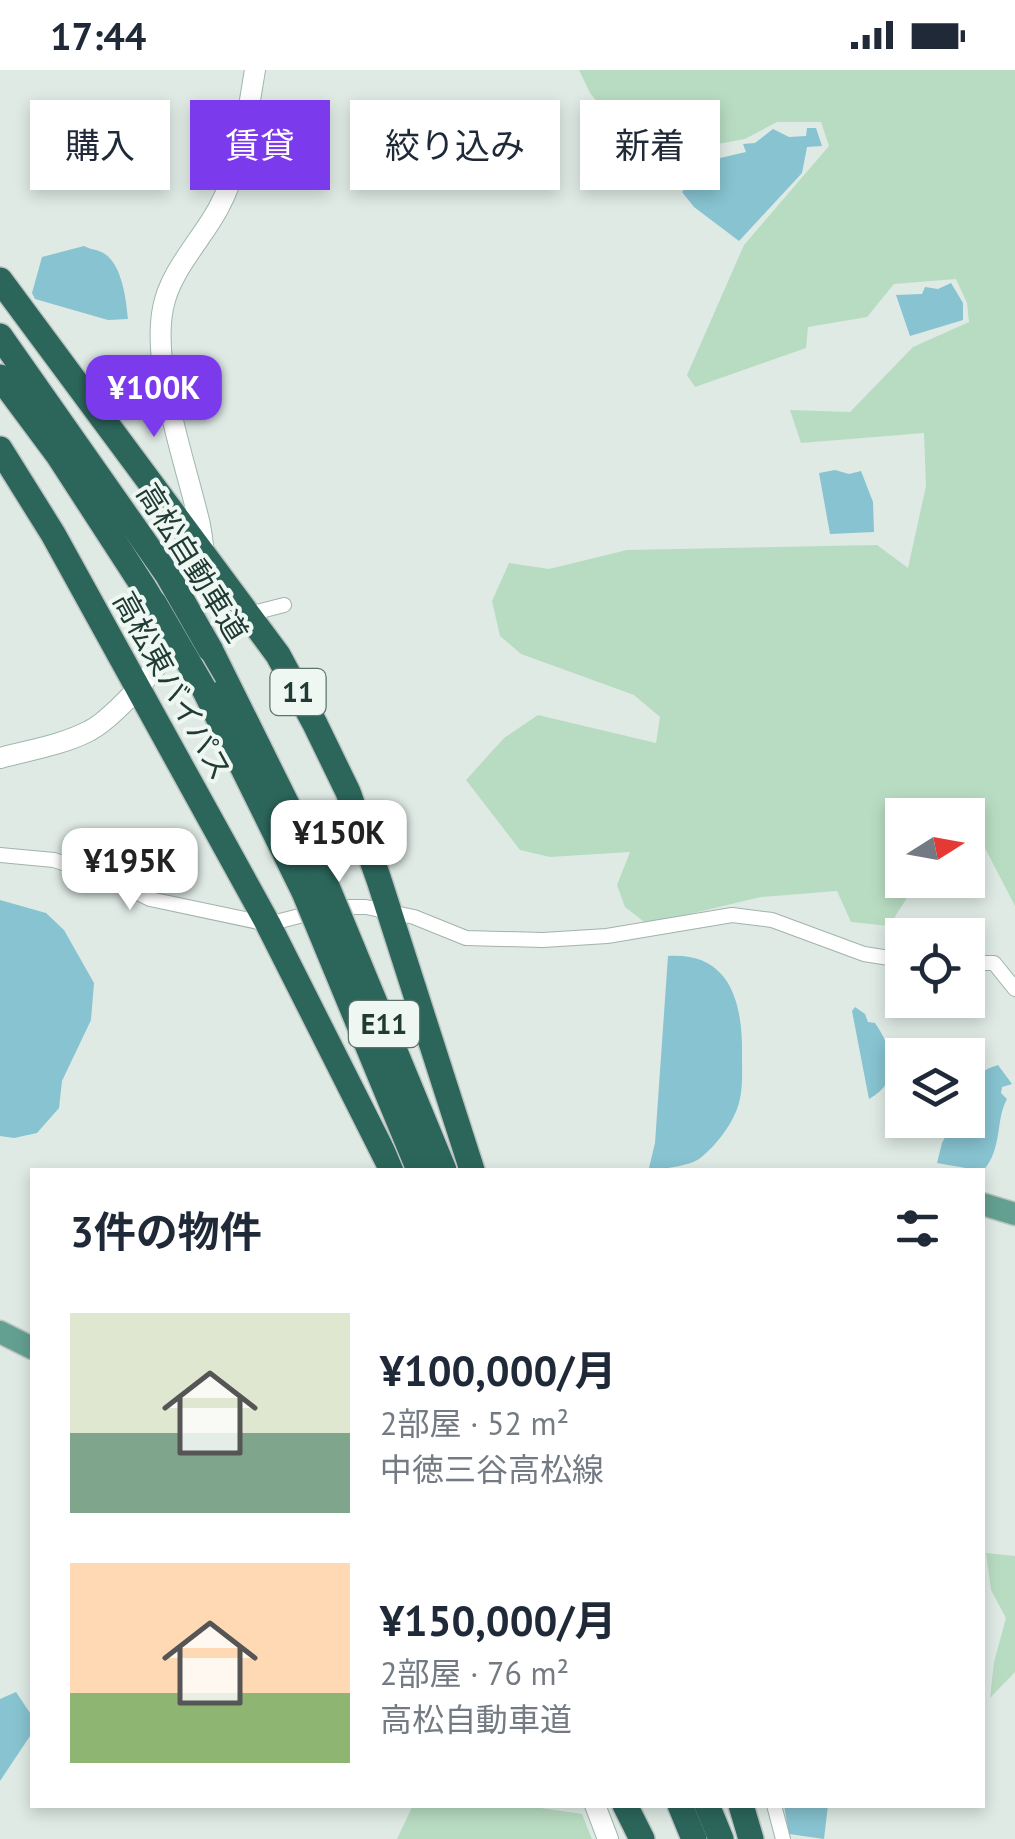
<!DOCTYPE html>
<html lang="ja">
<meta charset="utf-8">
<style>
body{margin:0;font-family:"PT Sans","Noto Sans JP",sans-serif;background:#f2f2f3;color:#1f2937;height:100vh;display:flex;flex-direction:column;font-size:38px;white-space:nowrap}
*{box-sizing:border-box;margin:0}
p{font-size:32px;color:#747a83}
.icon{flex:none;width:55px;height:55px;fill:none;stroke:currentColor;stroke-width:2;stroke-linecap:round;stroke-linejoin:round}
.map{position:relative;flex:1;overflow:hidden}
.side{position:absolute;left:30px;top:1098px;width:955px;height:640px;display:flex;flex-direction:column;background:#fff;border-radius:0px;box-shadow:0 5px 15px #0003}
.side>*{flex:none}
.banner{position:absolute;left:30px;top:30px;width:955px;height:90px;display:flex;gap:20px}
.needle{width:65px;rotate:79deg}
.tools{position:absolute;left:885px;top:728px;display:grid;gap:20px}
.tools a{display:grid;place-items:center;width:100px;height:100px;border-radius:0px;background:#fff;box-shadow:0 5px 15px #0003;font-size:50px}
.price{position:absolute;translate:-50% -85px;padding:0 22px;border-radius:20px;background:#fff;color:#222;font-size:32px;line-height:65px;filter:drop-shadow(0 2px 5px #0008)}
.price::after{content:'';position:absolute;left:50%;top:60px;width:30px;height:22px;margin-left:-15px;background:inherit;clip-path:polygon(0 0,100% 0,50% 100%)}
.price.on{background:#7c3aed;color:#fff}
ul{padding:0;list-style:none}
li{display:flex;align-items:center;gap:30px;height:250px;padding:0 40px}
li span{display:grid;place-items:center;flex:none;width:280px;height:200px;border-radius:0px;color:#555}
li>.icon{margin-inline-start:auto}
span .icon{width:120px;height:120px;fill:#fffc;stroke-width:1}
li b{font-size:42px}
h2{display:flex;justify-content:space-between;align-items:center;height:120px;padding:0 40px;font-size:42px}
.tag{padding:0 35px;border-radius:0px;background:#fff;box-shadow:0 5px 15px #0003;font-size:35px;line-height:90px}
.tag.on{background:#7c3aed;color:#fff}
.status{display:flex;justify-content:space-between;align-items:center;height:70px;padding:0 50px;background:#fff;direction:ltr}
.status svg{height:28px;fill:currentColor}
.map>svg:first-child{display:block}
</style>
<div class="status"><b>17:44</b><svg viewBox="0 0 49 12"><path d="M0 12V9h3v3zM5 12V6h3v6zM10 12V3h3v9zM15 12V0h3v12zM26 1h20v11H26zM47 4h2v5h-2z"/></svg></div>
<div class="map">
<svg width="1015" height="1769" viewBox="0 0 1015 1769">
<rect width="100%" height="100%" fill="#dfeae5"/>
<g fill="#b8dcc2">
<path d="M579,0h436v836l-43,-83 -4,1v-9h-66v65h12v7l-25,39 -38,-4 -14,-31 -76,6 -114,27 -22,-17 -8,-22 13,-33 -80,5 -30,-7 -54,-70 38,-42 34,-23 118,28 4,-26 -26,-22 -113,-41 -21,-18 -8,-35 17,-38 40,6 78,-19 250,-5 31,23 18,-82 -2,-53 -123,10 -11,-33 60,2 63,-65 56,-25 -2,-19 -11,-24 -62,5 -27,33 -59,10 -2,21 -111,39 -8,-12 57,-130 85,-99 -8,-24h-44l-32,17 -49,9 -25,42 -81,-97z"/>
<path d="M986,1483l29,3v116l-25,26 4,-36 12,-44 -15,-28z"/>
<path d="M413,1735h107l62,9 10,25h-195z"/>
</g>
<g fill="#87c3d0">
<path d="M807,58h9l6,18 -15,1 -5,26 -63,68 -45,-34 -12,-15 14,-18 4,-22 13,-1 7,7 26,-6 -3,-8 12,-1 18,-14 16,8 17,-1z"/>
<path d="M84,176c5,3 10,3 15,5 23,8 27,48 29,68l-20,1 -73,-21 -3,-6 10,-36z"/>
<path d="M951,213l12,20v17l-53,16 -14,-41 26,-1 3,-7 13,2z"/>
<path d="M835,400l14,4 12,-3 12,31 1,30 -44,2 -11,-61z"/>
<path d="M0,830l46,13 18,17 30,53 -3,37 -29,61 -3,27 -22,25 -23,5 -14,-2z"/>
<path d="M668,886c64,-4 75,49 74,101 0,15 1,32 -3,46 -6,21 -23,43 -40,56 -11,7 -32,9 -45,11l-5,-2 6,-25z"/>
<path d="M855,937l10,7 3,8 7,1c19,28 27,57 -6,76l-17,-88z"/>
<path d="M998,995l14,19 -10,3 -1,6 6,6c-12,22 -4,49 -24,72l-46,-8 5,-20 12,-23h14c0,-27 1,-47 30,-55z"/>
<path d="M16,1622l16,24v17l-32,48v-82z"/>
<path d="M784,1735h44l-4,34 -35,-5z"/>
</g>
<g fill="none" stroke-linecap="round" stroke-linejoin="round">
<g stroke="#a2b2ac" stroke-width="16">
<g id="street">
<path d="M249,544l35,-9"/>
<path d="M0,785l54,5 51,17 45,22 118,25 67,-17h31l48,10 52,21 77,2 64,-4 125,-21 40,5 92,34 38,6"/>
<path d="M968,893h26l21,26"/>
<path d="M774,1735l9,34"/>
</g>
</g>
<g stroke="#9eb6ae" stroke-width="22">
<g id="secondary">
<path d="M0,688c30,-8 62,-13 89,-27 31,-15 105,-104 113,-137 5,-22 2,-47 -2,-69 -14,-62 -49,-156 -37,-217 7,-37 37,-66 55,-99 23,-42 29,-92 37,-139"/>
<path d="M595,1735l13,34"/>
</g>
</g>
<g stroke="#bcc4c2" stroke-width="25">
<g id="primary">
<path d="M982,1134l33,10"/>
<path d="M0,1262l32,16"/>
</g>
</g>
<g stroke="#bcc4c2" stroke-width="28">
<g id="highway">
<path d="M0,210l278,375 37,69 33,68 31,88 93,290"/>
<path d="M0,266l167,238"/>
<path d="M0,307l58,78 96,148"/>
<path d="M0,379l53,85 215,390 124,246"/>
<path d="M210,579l114,230"/>
<path d="M204,619l100,203"/>
<path d="M625,1735l17,34"/>
<path d="M680,1735l14,34"/>
<path d="M707,1735l14,34"/>
<path d="M741,1735l10,34"/>
</g>
</g>
<use href="#street" stroke="#fff" stroke-width="14"/>
<use href="#secondary" stroke="#fff" stroke-width="20"/>
<use href="#primary" stroke="#64a091" stroke-width="22"/>
<use href="#highway" stroke="#2c665b" stroke-width="25"/>
<g stroke="#bcc4c2" stroke-width="28" stroke-linecap="butt">
<g id="highway-bridge">
<path d="M167,504l43,75"/>
<path d="M154,533l50,86"/>
<path d="M324,809l120,291"/>
<path d="M304,822l115,278"/>
</g>
</g>
<use href="#highway-bridge" stroke="#2c665b" stroke-width="25"/>
</g>
<g text-anchor="middle" stroke-width="8" stroke-linejoin="round" paint-order="stroke">
<g fill="#eff7f3" stroke="#5e736d" stroke-width="2.5">
<rect x="270.5" y="599" width="55" height="46" rx="8"/>
<rect x="349" y="931" width="70" height="46" rx="8"/>
</g>
<g font-size="28" font-weight="bold" fill="#203a34">
<text x="298" y="632">11</text>
<text x="384" y="964">E11</text>
</g>
<g font-size="30" fill="#203a34" stroke="#eff7f3">
<text transform="translate(192 493) rotate(58)" y="10">高松自動車道</text>
<text transform="translate(172 616) rotate(61)" y="10">高松東バイパス</text>
</g>
</g>
</svg>
<div class="tools">
<a><svg class="needle" viewBox="-14 -14 28 28"><path d="M0-13l5 13h-10z" fill="#e53935"/><path d="M0 13l5-13h-10z" fill="#747a83"/></svg></a>
<a><svg class="icon" aria-label="locate" viewBox="0 0 24 24"><circle cx="12" cy="12" r="6"/><path d="M12 2v4M12 18v4M2 12h4M18 12h4"/></svg></a>
<a><svg class="icon" aria-label="layers" viewBox="0 0 24 24"><path d="M12 4l9 5-9 5-9-5zM3 14l9 5 9-5"/></svg></a>
</div>
<b class="price on" style="left:154px;top:370px">¥100K</b>
<b class="price" style="left:339px;top:815px">¥150K</b>
<b class="price" style="left:130px;top:843px">¥195K</b>
<div class="banner">
<a class="tag">購入</a>
<a class="tag on">賃貸</a>
<a class="tag">絞り込み</a>
<a class="tag">新着</a>
</div>
<section class="side">
<h2>3件の物件<svg class="icon" aria-label="filters" viewBox="0 0 24 24"><path d="M4 7h16M4 17h16"/><circle cx="9" cy="7" r="2"/><circle cx="15" cy="17" r="2"/></svg></h2>
<ul>
<li><span style="background:linear-gradient(#dfe7d0 60%,#7fa58c 0)"><svg class="icon" aria-label="home" viewBox="0 0 24 24"><path d="M3 11l9-7 9 7M6 9v11h12V9"/></svg></span><div><b>¥100,000/月</b><p>2部屋 · 52 m²</p><p>中徳三谷高松線</p></div></li>
<li><span style="background:linear-gradient(#ffd9b3 65%,#8fb573 0)"><svg class="icon" aria-label="home" viewBox="0 0 24 24"><path d="M3 11l9-7 9 7M6 9v11h12V9"/></svg></span><div><b>¥150,000/月</b><p>2部屋 · 76 m²</p><p>高松自動車道</p></div></li>
</ul>
</section>
</div>
